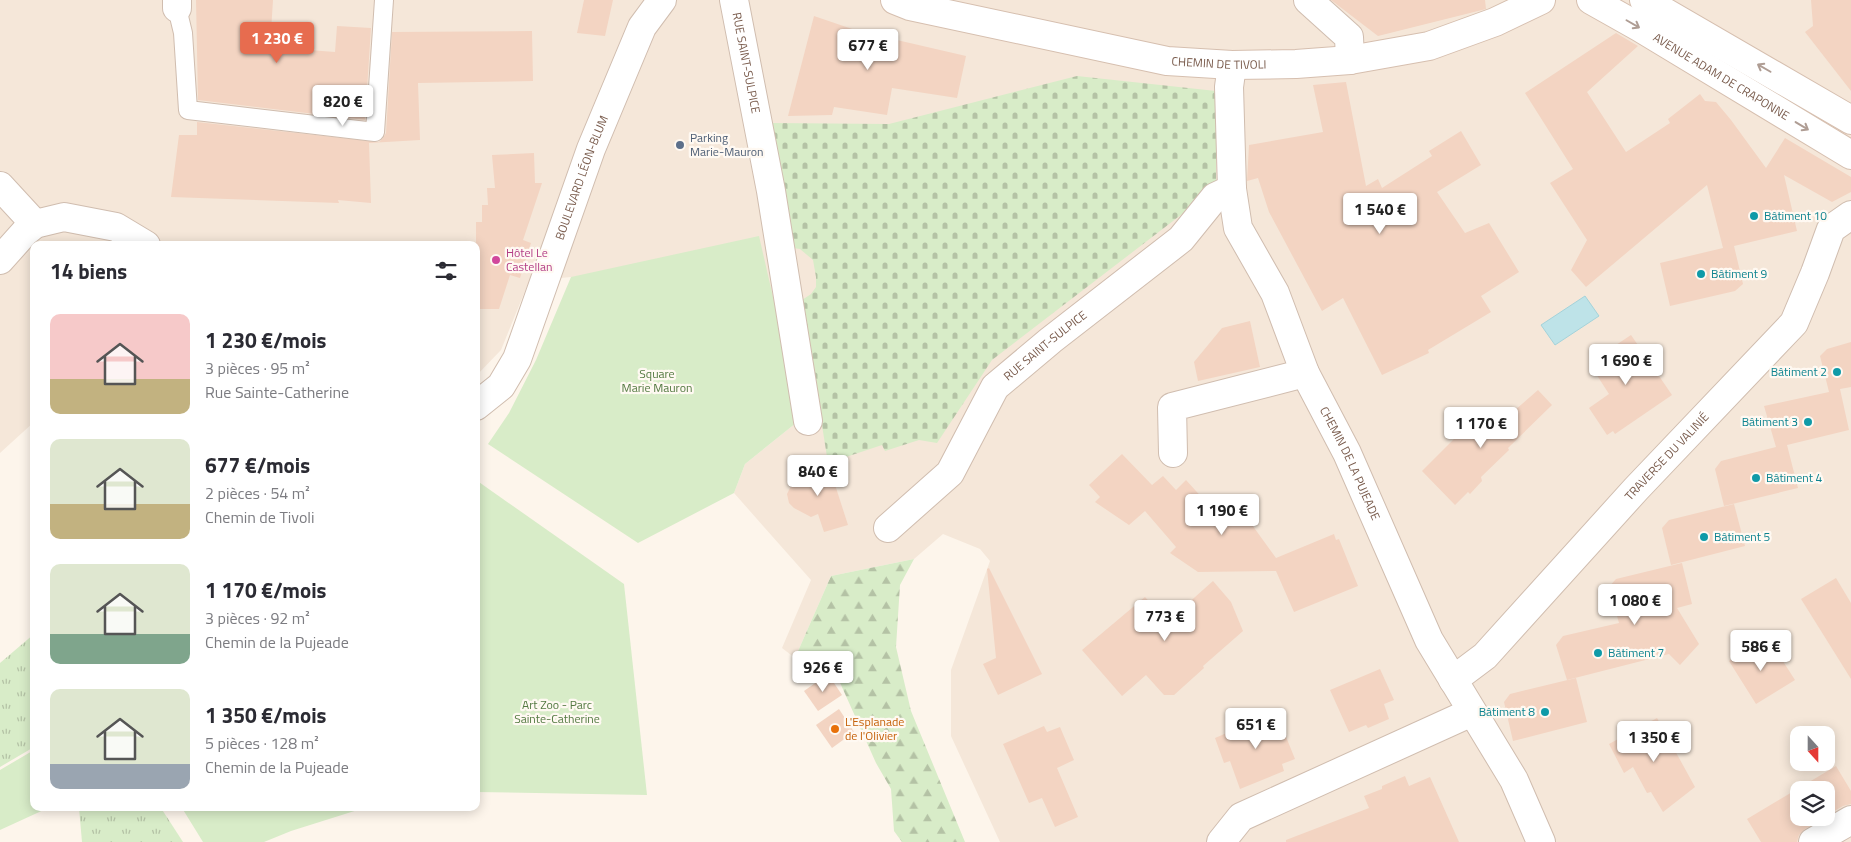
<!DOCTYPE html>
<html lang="fr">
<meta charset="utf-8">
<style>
body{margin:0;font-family:"Titillium Web",sans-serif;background:#f7f7f7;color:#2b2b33;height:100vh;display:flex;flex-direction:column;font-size:19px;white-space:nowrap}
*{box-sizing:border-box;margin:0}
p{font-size:16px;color:#7c7c81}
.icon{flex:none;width:28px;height:28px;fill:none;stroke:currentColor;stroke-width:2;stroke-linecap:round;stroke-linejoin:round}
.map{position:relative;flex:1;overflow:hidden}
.sheet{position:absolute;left:30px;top:241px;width:450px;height:570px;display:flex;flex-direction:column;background:#fff;border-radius:10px;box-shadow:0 2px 12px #0003}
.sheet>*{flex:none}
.needle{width:32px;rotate:159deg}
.tools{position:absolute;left:1790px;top:726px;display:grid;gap:10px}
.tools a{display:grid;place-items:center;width:45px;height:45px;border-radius:10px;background:#fff;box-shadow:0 2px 12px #0003;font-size:25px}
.price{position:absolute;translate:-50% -42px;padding:0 11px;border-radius:5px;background:#fff;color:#222;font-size:16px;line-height:32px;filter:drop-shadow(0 1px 2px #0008)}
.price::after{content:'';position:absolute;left:50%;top:30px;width:15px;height:11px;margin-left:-8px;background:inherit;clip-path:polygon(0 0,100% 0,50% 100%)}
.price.selected{background:#e76c4f;color:#fff}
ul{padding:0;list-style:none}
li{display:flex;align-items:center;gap:15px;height:125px;padding:0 20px}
li span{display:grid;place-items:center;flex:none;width:140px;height:100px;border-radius:10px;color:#555}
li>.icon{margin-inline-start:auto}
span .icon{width:60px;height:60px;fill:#fffc;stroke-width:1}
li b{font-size:21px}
h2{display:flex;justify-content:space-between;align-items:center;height:60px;padding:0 20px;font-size:21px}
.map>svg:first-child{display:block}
</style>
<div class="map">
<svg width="1851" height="842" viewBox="0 0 1851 842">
<defs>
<pattern id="grass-tufts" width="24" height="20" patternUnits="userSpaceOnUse" patternTransform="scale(1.25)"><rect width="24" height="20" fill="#d8ecc8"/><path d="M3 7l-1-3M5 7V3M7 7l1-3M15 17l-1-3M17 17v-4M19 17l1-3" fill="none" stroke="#b4c2a5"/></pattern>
<pattern id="forest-firs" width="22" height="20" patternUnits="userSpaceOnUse" patternTransform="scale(1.25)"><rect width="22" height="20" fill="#d8ecc8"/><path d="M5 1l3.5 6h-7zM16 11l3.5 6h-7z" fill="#b4c2a5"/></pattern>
<pattern id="cemetery-stones" width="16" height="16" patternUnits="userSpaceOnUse" patternTransform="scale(1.25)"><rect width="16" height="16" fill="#d8ecc8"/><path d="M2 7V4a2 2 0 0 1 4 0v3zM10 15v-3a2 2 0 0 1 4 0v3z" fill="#b4c2a5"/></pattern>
</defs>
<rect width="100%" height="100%" fill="#fdf5eb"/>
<path fill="#f5e7d9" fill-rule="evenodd" d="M0,0h1851v842h-851l-49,-106v-66l39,-109 -10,-12 -37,-15 -29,25 -83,17 -36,82 -13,-10 29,-68 -77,-87 11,-29 56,-45 -230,-142 -42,4 -28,69 -25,26v-131h-442v177l-34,31zM1799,735h27v27h-27zM1799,790h27v28h-27z"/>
<g fill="url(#grass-tufts)">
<path d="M34,634v113l-34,20v-104z"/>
<path d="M79,808h82l22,34h-101z"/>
</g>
<path fill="url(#forest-firs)" d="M914,559l-14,26 -4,62 15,64 54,131h-63l-8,-11 -3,-42 -15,-26 -43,-96 -16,15 -11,-16 -11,-8 36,-82z"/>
<path fill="url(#cemetery-stones)" d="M1077,76l139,15v97l-224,172 -55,83 -18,-3 -34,11 -3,-6 -54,18 -26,-163 9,-6 5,-7v-10l-3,-17 -13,-11 -7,-1 -22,-125 118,1z"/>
<g fill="#d8ecc8">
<path d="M759,236l42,183 -56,45 -11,29 -96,50 -150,-99 21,-31 27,-53 35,-83z"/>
<path d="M476,480l148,104 23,211 -171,-3z"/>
<path d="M34,750v58h14l-48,22v-60z"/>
<path d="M182,808h182l-73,23 -27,11h-61z"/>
</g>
<path fill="#bee3e8" stroke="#a4d3da" d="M1585,296l14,20 -44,29 -14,-20z"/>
<g fill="#f3d4c2">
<path d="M196,0h77l-3,47 65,5 2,-26 34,2 -6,92 -167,-20z"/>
<path d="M584,0h29l-8,36 -28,-3z"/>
<path d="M1331,0h154l1,9 -108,27z"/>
<path d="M1811,0h40v91l-46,-59 8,-6z"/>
<path d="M814,16l44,15 108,25 -9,42 -65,-10 -5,27 -53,-8 -2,8 -44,1z"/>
<path d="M532,31l1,50 -115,2 2,57 -51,3 2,60 -33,-3 1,3 -168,-6 8,-62h18v-13l182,20 4,-4 3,-5 6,-101z"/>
<path d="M1616,33l22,13 -51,46 39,60 44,-29 -2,-4 32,-25 5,7 11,1 15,18 35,48 19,-30 66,39v15l-19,10 -48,-27 13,56 -63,15 9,38 -8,7 -65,15 -10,-43 63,-15 -16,-63 -121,102 -15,-17 16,-30 -37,-57 23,-14 -48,-76z"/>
<path d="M1346,82l20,104 12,-7 4,9 50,-32 -3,-5 32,-20 20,34 -44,27 28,41 24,-10 30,49 -38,24 10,16 -63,38 1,3 -47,22 -39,-77 -21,13 -53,-99 -11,-34 -11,3 2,-36 74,-13 -10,-47z"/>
<path d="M534,153l1,30h7l-19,57 8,3 -11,35 -10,-3 -11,34h-23v-87h6v-17h6l-1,-17h8l-3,-33z"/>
<path d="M1250,321l10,46 -62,14 -4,-19 28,-34z"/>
<path d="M1631,335l41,60 -57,39 -2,-3 -6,4 -18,-27 20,-14 -20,-31z"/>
<path d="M1851,342v45l-11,2 9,41 -62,15 11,43 -74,18 -9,-37 6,-8 55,-14 -12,-41 65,-14 -9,-36 7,-7z"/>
<path d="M1538,390l14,15 -44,43 1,2 -28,27 1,4 -12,13 -2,-2 -13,13 -33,-34 55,-55 14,15z"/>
<path d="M1122,454l30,31 11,-9 13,14 10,-10 30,33 18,-13 42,58 58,-24 2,6 3,-1 19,47 -64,26 -18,-41 -78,1 -28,-19 6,-6 -31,-36 -16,14 -34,-23 5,-5 -11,-12z"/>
<path d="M828,463l20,62 -24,7 -6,-18 -7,3 -17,-9 -5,-5 -2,-9 10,-20z"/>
<path d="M1734,504l11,42 -74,19 -9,-37 7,-8z"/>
<path d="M1682,563l10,41 -15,4 22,36 -19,21 -11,-11 -102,26 -11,-35 7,-9 56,-13 -10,-36 7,-8z"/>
<path d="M989,568l53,106 -44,21 -15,-31 13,-6 -9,-89z"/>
<path d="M1836,578l15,25v76l-50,-80z"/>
<path d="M1213,581l18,21 12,29 -40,35 1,2 -30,27h-10l-18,-20 -24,21 -40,-46 63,-53 22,25z"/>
<path d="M1762,640l9,15 6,-3 18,28 -39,24 -27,-43z"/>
<path d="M1380,669l14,31 -10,4 5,15 -21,9 -2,-3 -17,7 -19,-42z"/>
<path d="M828,674l14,21 -24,16 -14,-20z"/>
<path d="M1576,678l11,44 -74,19 -9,-39 6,-8z"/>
<path d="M839,709l15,23 -22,16 -16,-23z"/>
<path d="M1276,712l19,47 -13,5 2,7 -44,18 -10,-28 -6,2 -9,-25z"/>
<path d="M1657,718l38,69 -32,25 -12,-20 -4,1 -14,-26 -9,6 -15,-29z"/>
<path d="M1044,726l3,6 13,-5 14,33 -17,8 21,49 -23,10 -13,-29 -13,5 -26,-59z"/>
<path d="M1836,766l15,25v13l-8,2 -17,10v-26h-27v28h25l-19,11 -6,6 -2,7h-36l-14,-23z"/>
<path d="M1405,776l4,10 21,-9 29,65h-173v-2l83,-32 -5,-12 18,-7v-3z"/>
</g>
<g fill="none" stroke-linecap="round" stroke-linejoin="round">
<g stroke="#d0bdaf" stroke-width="20">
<path id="lane" d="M177,8l6,25 5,77 187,22 9,-132"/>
</g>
<g stroke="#d0bdaf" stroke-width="30">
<g id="street">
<path id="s1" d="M734,0l37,191 37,230"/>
<path d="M1308,0l41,37 1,23"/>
<path d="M177,8v-8"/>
<path id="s2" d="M1232,65l-3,22 3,102 6,39 37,65 30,80 42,80 82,187 85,140 27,62"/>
<path d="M0,186l35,38"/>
<path d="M0,260l25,-28 10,-8 29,-7 52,10 30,18"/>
<path id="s3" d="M476,406l25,-20 16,-27 74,-210 51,-122 20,-27"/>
<path d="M1173,453l-1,-46 133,-34"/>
<path id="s4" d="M888,528l62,-55 45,-86 56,-47 130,-101 34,-42 17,-8"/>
<path id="s5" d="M1453,680l32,-24 151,-167 158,-166 21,-50 16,-44 20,-14"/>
<path d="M1221,842l20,-25 231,-105"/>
<path d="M1813,842l38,-22"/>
</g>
</g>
<g stroke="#d6bfaf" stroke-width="30">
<g id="secondary">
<path id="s6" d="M895,0l15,6 257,55 65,4 64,-1 54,-4 79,-14 66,-24 46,-22"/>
<path id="s7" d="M1591,0l48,27 212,128"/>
<path d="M1644,0l207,120"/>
</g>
</g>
<use href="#lane" stroke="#fff" stroke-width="18"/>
<use href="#street" stroke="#fff" stroke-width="28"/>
<use href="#secondary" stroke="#fff" stroke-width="28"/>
</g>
<defs><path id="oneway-shaft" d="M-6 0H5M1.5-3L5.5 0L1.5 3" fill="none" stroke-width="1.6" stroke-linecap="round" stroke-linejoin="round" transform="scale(1.25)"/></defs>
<g stroke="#af9d94">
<use href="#oneway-shaft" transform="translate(1633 24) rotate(30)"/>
<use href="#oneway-shaft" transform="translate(1764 68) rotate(-150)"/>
<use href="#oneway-shaft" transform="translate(1802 126) rotate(31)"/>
</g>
<circle fill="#5c6f8a" stroke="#fff9f2" stroke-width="2" cx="680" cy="145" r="5"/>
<g fill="#0f9aa8" stroke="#fff9f2" stroke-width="2">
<circle cx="1754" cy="216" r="5"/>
<circle cx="1701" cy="274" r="5"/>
<circle cx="1837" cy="372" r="5"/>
<circle cx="1808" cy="422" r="5"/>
<circle cx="1756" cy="478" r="5"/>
<circle cx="1704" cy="537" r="5"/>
<circle cx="1598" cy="653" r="5"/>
<circle cx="1545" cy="712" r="5"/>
</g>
<circle fill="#d1479c" stroke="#fff9f2" stroke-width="2" cx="496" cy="260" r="5"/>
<circle fill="#e8710a" stroke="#fff9f2" stroke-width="2" cx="835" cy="729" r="5"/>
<g text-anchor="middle" stroke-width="4.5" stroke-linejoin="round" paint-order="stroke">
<g font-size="12" fill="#795b4c" stroke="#fff9f2">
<text dy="4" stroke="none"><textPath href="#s1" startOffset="64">RUE SAINT-SULPICE</textPath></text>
<text dy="4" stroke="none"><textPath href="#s6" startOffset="331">CHEMIN DE TIVOLI</textPath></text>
<text dy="4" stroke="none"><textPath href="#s7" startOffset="151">AVENUE ADAM DE CRAPONNE</textPath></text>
<text dy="4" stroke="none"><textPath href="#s3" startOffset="256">BOULEVARD LÉON-BLUM</textPath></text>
<text dy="4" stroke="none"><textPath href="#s4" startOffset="245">RUE SAINT-SULPICE</textPath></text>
<text dy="4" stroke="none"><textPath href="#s5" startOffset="310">TRAVERSE DU VALINIÉ</textPath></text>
<text dy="4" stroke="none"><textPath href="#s2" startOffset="425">CHEMIN DE LA PUJEADE</textPath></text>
</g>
<g font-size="12" fill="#4e5e75" stroke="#fff9f2" text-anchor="start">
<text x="690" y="142">Parking<tspan x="690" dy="14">Marie-Mauron</tspan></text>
</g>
<g font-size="12" fill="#0d838f" stroke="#fff9f2" text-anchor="start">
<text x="1764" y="220">Bâtiment 10</text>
<text x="1711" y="278">Bâtiment 9</text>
<text x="1827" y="376" text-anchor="end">Bâtiment 2</text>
<text x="1798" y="426" text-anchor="end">Bâtiment 3</text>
<text x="1766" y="482">Bâtiment 4</text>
<text x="1714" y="541">Bâtiment 5</text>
<text x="1608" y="657">Bâtiment 7</text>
<text x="1535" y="716" text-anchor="end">Bâtiment 8</text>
</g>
<g font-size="12" fill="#b23c85" stroke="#fff9f2" text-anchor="start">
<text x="506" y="257">Hôtel Le<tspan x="506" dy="14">Castellan</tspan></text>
</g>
<g font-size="12" fill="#537941" stroke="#fff9f2">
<text x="657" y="378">Square<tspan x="657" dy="14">Marie Mauron</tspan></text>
<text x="557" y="709">Art Zoo - Parc<tspan x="557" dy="14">Sainte-Catherine</tspan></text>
</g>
<g font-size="12" fill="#c56008" stroke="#fff9f2" text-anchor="start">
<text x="845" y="726">L'Esplanade<tspan x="845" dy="14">de l'Olivier</tspan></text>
</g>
</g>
</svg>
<div class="tools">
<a><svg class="needle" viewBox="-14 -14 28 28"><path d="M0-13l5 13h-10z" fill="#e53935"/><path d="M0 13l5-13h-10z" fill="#7c7c81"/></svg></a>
<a><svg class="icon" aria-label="layers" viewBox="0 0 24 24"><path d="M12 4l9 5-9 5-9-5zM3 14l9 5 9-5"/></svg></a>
</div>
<b class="price selected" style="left:277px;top:64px">1 230 €</b>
<b class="price" style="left:868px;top:71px">677 €</b>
<b class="price" style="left:343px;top:127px">820 €</b>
<b class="price" style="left:1380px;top:235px">1 540 €</b>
<b class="price" style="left:1626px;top:386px">1 690 €</b>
<b class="price" style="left:1481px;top:449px">1 170 €</b>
<b class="price" style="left:818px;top:497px">840 €</b>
<b class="price" style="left:1222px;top:536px">1 190 €</b>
<b class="price" style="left:1635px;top:626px">1 080 €</b>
<b class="price" style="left:1165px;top:642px">773 €</b>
<b class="price" style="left:1761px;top:672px">586 €</b>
<b class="price" style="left:823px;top:693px">926 €</b>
<b class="price" style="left:1256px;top:750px">651 €</b>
<b class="price" style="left:1654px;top:763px">1 350 €</b>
<section class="sheet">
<h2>14 biens<svg class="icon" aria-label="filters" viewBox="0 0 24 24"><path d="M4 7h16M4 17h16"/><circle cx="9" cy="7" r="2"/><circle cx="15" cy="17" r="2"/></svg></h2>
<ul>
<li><span style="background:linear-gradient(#f6c9c9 65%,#c2b280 0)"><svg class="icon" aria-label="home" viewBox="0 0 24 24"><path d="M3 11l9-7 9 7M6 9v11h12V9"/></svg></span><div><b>1 230 €/mois</b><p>3 pièces · 95 m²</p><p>Rue Sainte-Catherine</p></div></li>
<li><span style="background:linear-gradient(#dfe7d0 65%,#c2b280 0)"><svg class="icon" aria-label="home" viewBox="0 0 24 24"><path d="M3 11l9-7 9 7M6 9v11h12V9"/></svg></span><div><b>677 €/mois</b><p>2 pièces · 54 m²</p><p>Chemin de Tivoli</p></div></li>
<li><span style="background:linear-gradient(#dfe7d0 70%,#7fa58c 0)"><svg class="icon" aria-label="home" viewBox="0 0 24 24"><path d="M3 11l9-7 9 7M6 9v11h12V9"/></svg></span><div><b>1 170 €/mois</b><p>3 pièces · 92 m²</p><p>Chemin de la Pujeade</p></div></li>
<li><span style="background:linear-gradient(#dfe7d0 75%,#9aa5b1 0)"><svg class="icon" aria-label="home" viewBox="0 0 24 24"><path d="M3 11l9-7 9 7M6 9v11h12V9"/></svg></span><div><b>1 350 €/mois</b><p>5 pièces · 128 m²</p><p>Chemin de la Pujeade</p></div></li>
</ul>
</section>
</div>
